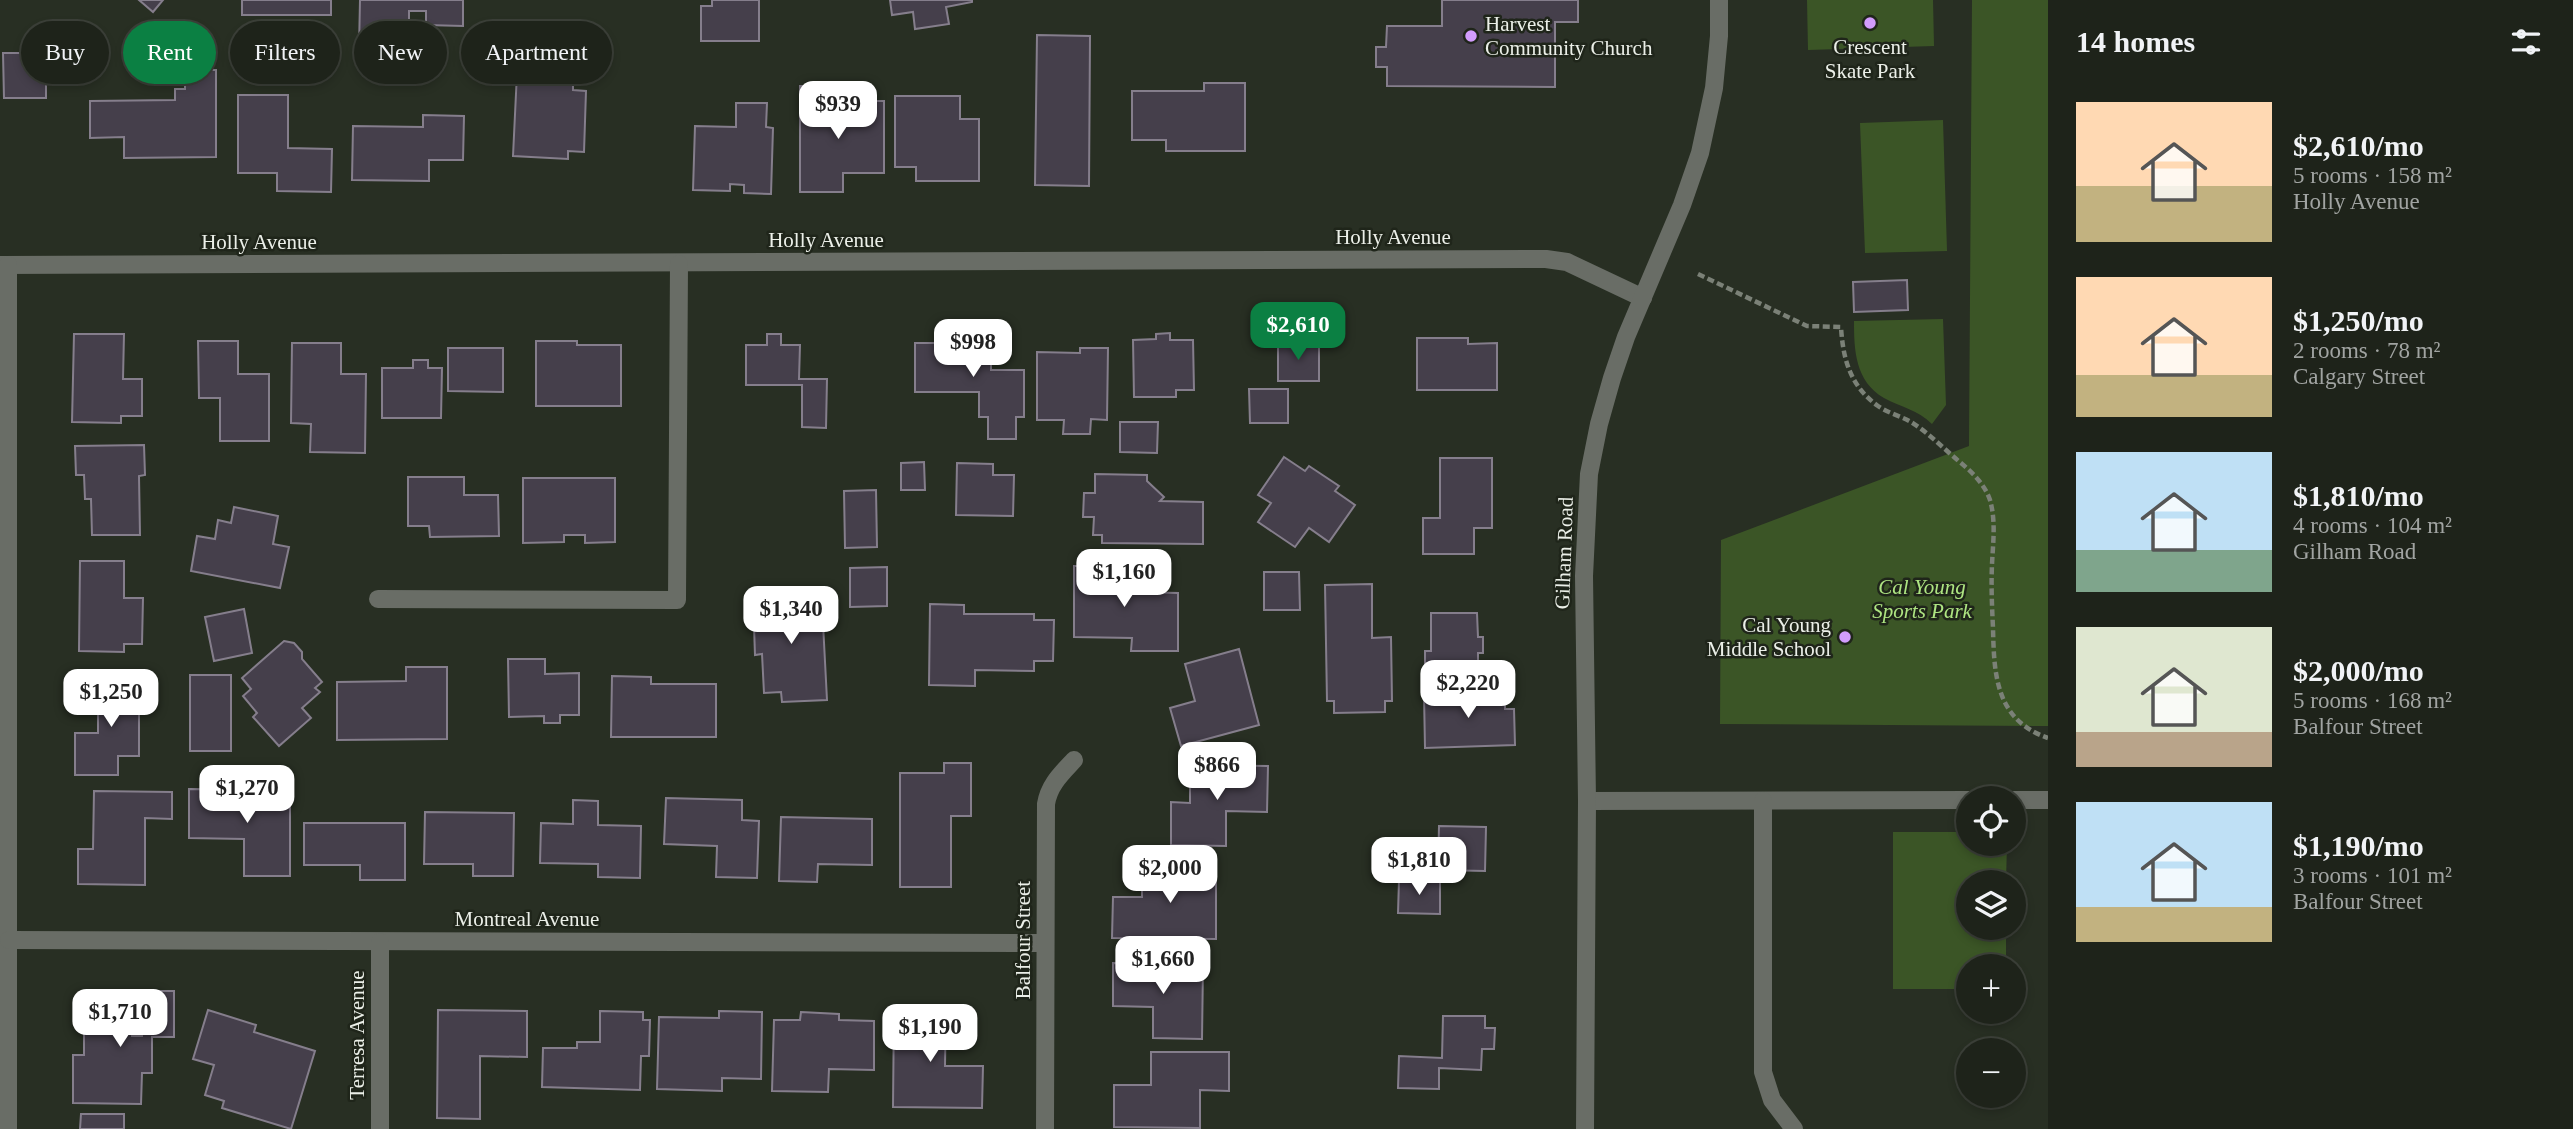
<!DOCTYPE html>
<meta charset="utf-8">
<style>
body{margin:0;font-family:Georgia,serif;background:#262b23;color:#f1f3f6;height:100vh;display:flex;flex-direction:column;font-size:26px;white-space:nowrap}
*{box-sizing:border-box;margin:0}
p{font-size:23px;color:#a1a4a2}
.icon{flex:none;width:38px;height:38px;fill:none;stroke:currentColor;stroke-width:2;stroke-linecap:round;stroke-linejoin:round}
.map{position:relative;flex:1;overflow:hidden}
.drawer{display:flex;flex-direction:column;background:#1e231a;width:525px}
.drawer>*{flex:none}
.top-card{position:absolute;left:21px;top:21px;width:665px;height:63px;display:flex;gap:14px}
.tools{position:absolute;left:1956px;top:786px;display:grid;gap:14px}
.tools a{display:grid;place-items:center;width:70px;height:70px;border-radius:50%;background:#1e231a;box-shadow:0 4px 10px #0003,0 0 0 2px #3c4039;font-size:35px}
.price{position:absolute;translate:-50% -60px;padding:0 16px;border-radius:14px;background:#fff;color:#222;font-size:23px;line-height:46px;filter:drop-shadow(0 2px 4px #0008)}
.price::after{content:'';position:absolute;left:50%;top:42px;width:21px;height:16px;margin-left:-10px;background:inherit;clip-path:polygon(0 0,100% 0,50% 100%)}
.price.on{background:#0b8043;color:#fff}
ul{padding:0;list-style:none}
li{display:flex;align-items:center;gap:21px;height:175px;padding:0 28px}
li span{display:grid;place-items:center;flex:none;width:196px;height:140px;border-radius:0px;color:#555}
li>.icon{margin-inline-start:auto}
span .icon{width:84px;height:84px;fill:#fffc;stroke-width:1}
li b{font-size:30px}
h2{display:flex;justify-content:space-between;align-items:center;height:84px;padding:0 28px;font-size:30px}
.pill{padding:0 24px;border-radius:32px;background:#1e231a;box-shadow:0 4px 10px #0003,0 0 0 2px #3c4039;font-size:24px;line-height:63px}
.pill.on{background:#0b8043;color:#fff}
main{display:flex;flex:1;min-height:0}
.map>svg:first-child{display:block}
</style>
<main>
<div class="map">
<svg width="2048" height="1129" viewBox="0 0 2048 1129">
<rect width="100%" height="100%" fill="#282f23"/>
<g fill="#3b5526">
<path d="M1807,0h126l1,46 -126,4z"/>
<path d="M1972,0h76v726l-328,-2 1,-184 248,-94z"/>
<path d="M1943,120l4,131 -82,2 -5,-130z"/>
<path d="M1943,319l3,86 -14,19c-14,-14 -31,-17 -48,-26 -29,-17 -30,-48 -30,-77z"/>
<path d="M1893,832h76v12h38l-1,38h-37v46h37v38h-37v23h-76z"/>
</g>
<g fill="#453f4b" stroke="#857e8c" stroke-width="2">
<path d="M139,0h24l-10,12z"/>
<rect x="242" y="0" width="89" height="15"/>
<path d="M360,0h103v26l-37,-1v-14h-17v39l-50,-1z"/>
<path d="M712,0h47v41h-58v-35h11z"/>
<path d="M890,0h82v2l-26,5 3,17 -34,5 -2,-17 -21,3z"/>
<path d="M1442,0h136v22h-23v65l-168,-1v-19h-11v-20h10l1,-21h55z"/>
<path d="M519,31l63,3 -2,42h-7v14l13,1 -2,61 -16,-1v8l-55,-3z"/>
<path d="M1037,35l53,1 -1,150 -54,-1z"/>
<path d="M3,53h43v45h-42z"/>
<path d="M185,70h31v87l-92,1v-21l-34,1v-37l85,-1v-11h10z"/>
<path d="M1204,83h41v68h-79v-11h-34v-49h72z"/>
<path d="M800,86h30v32h16v-17h38v72h-41v19h-43z"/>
<path d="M238,95h50v53l44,1 -1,43 -54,-1v-18h-39z"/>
<path d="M895,96h65v23h19v62h-63v-14h-21z"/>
<path d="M736,103h31l-1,24 7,1 -2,66 -27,-1v-8l-14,-1v7l-37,-1 2,-64 41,1z"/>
<path d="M423,115l41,1 -1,44h-34v21l-77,-1 1,-54 70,1z"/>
<path d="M1907,280l1,30 -54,2 -1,-30z"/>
<path d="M946,333l45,1v36h33v47h-8v22h-28v-22h-9v-25h-64v-49h31z"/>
<path d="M1170,333v7h23l1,50h-18v7h-42l-1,-57 23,-1v-5z"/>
<path d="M74,334h50l-1,45h19v37h-21v7l-49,-1z"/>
<path d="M767,334h14v11h19l-1,34h28l-1,49 -24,-1v-42h-56v-40h21z"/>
<path d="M1417,338h51v6l29,-1v47h-80z"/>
<path d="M198,341h40v33h31v67h-49v-43h-21z"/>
<path d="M536,341h41v4h44v61h-85z"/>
<rect x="1278" y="342" width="41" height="39"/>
<path d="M292,343h49v31h25l-1,79 -55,-1 1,-28 -20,-1z"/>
<path d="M448,348h55v44l-55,-1z"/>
<path d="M1080,348h28l-1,72 -16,-1 -1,15h-27l1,-14h-27v-68l43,1z"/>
<path d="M413,360h15v8h14l-1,50h-59v-50h31z"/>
<path d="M1249,389h39v34h-38z"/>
<path d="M1120,422h38l-1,31 -37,-1z"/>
<path d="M144,445l1,30 -6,1 1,59h-48l-1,-36h-6l-1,-24h-8l-1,-29z"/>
<path d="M1284,457l21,14 4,-5 30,20 -4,5 20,14 -26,37 -20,-14 -14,19 -37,-25 13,-19 -13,-8z"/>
<path d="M1440,458h52v70h-18v26h-51v-36h17z"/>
<path d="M924,462l1,28h-24v-27z"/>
<path d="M957,463l36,1v11h21l-1,41 -57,-1z"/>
<path d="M1095,474l52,1v6l17,16 -4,4 43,1v42l-101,-1v-8h-9l1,-18h-11l1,-24h11z"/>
<path d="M408,477h56v18h34l1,41 -69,1 -1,-11h-21z"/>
<path d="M523,478h92v64l-30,1v-8h-21v7l-41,1z"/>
<path d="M876,490l1,57 -32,1 -1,-57z"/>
<path d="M234,507l44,9 -5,28 16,3 -9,41 -89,-17 6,-35 18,3 3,-19 13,3z"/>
<path d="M80,561h44v37h19l-1,46h-18v8l-45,-1z"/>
<path d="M1074,566h61v26l43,1v58h-47l1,-13 -58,-1z"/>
<path d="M887,567v39l-37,1v-39z"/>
<path d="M1264,572h35l1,38h-36z"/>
<path d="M1372,584v54l19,-1 1,64h-7v11l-51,1v-12h-7l-2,-116z"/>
<path d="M798,587l1,18 23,-1 5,96 -45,2 -1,-10 -17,1 -2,-39 -7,1 -1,-29h8l-2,-38z"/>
<path d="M930,604l34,1v9h70v6h20l-1,41h-19v10l-59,-1v16l-46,-1z"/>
<path d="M244,609l8,44 -38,8 -9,-44z"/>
<path d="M1431,613h46l1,24h5v16h-5v24h-53v-26h6z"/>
<path d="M284,641l10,2 8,9v7l20,23 -7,6 5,4 -18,16 9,10 -32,28 -26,-29 4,-4 -14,-17 8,-7 -9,-11z"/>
<path d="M1239,649l20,76 -78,21 -11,-38 25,-7 -10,-37z"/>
<path d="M508,659h37v15l34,-1v42h-19v8h-16v-7l-35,1z"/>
<path d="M406,667h41v72l-110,1v-58l69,-1z"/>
<rect x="190" y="675" width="41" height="76"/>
<path d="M612,676l39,1v7h65v53h-105z"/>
<path d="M98,679h41v77h-21v19h-43v-42h23z"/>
<path d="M1505,692v17h9l1,36 -90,3 -1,-54z"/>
<path d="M944,763h27v53h-20v71h-51v-114h44z"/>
<path d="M1190,765l78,1 -1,46 -41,-1v35l-55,-1v-43l19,1z"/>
<path d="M189,789l101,1v86h-46v-37l-55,-1z"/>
<path d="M94,791l78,1v27l-27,-1v67l-67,-1v-35h15z"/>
<path d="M666,798l76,2v20l17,1 -2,57 -41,-1 1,-31 -53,-2z"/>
<path d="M573,800l25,1v24l43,1 -1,52 -42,-1v-13l-58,-1 1,-40 32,1z"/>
<path d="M425,812l89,1 -1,63h-40v-12h-49z"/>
<path d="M781,817l91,2v46l-54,-1 -1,18 -38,-1z"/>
<path d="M304,823h101v57h-45v-15h-56z"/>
<path d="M1439,826l47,1 -1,44 -47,-1z"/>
<path d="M1148,863l68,1v75l-104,-1 1,-41h29v-15h6z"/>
<path d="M1399,880l41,1v33l-42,-1z"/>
<path d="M1113,963l90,2 -1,74 -49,-1v-31l-40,-1z"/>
<path d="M143,991h31v46h-22v36h-10l-1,31 -68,-1v-48h11v-53h48v34h10z"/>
<path d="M894,1007h52l-1,59h38l-1,42 -89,-1z"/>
<path d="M208,1010l48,15 -2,7 61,19 -24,78 -69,-21 2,-7 -19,-6 9,-30 -21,-6z"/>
<path d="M438,1010l89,1v46l-47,-1v63l-43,-1z"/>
<path d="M600,1011l43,1v8h7l-1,36h-8l-1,34 -98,-3 1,-39h34v-6h23z"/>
<path d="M719,1011l43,1 -1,67 -39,-1v13l-65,-2 2,-72 60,1z"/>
<path d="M801,1012l38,2v6l35,1v49l-45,-1 -1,23 -56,-1 2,-71h26z"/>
<path d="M1443,1016h42v12h10l-1,21h-12l-1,21 -42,-2v21l-41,-1 1,-32 43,2z"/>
<path d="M1151,1052h78v39l-29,-1v38l-86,-1v-42h37z"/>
<path d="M81,1114h43v15h-44z"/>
</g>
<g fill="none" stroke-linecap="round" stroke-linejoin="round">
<path stroke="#7b8177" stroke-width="4.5" stroke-dasharray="7 3.5" stroke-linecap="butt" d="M1698,274l109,52 34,1c2,32 9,59 37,79 10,7 23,10 33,16 18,11 34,28 50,41 12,10 24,22 29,37 6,21 3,43 2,64 -1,22 0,43 1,64 1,48 3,92 55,110"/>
<g stroke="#696d66" stroke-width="18">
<path d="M0,265l1546,-6 21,3 76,36"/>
<path d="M8,265v864"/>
<path d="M378,599l299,1 2,-336"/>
<path d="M2014,800h34"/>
<path d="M1587,801l382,-1"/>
<path d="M1763,801v271l9,28 22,29"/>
<path d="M9,940l1036,3"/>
<path d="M380,942v187"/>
<path d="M1045,1129l1,-325c3,-19 15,-30 28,-44"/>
<path d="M1585,1129l2,-328 -3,-225 5,-102 10,-50 13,-46 14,-41 56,-132 18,-52 14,-65 5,-52v-36"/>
</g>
</g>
<g fill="#d29cfd" stroke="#1f251a" stroke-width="2.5">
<circle cx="1870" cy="23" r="7"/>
<circle cx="1471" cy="36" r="7"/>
<circle cx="1845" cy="637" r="7"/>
</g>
<g text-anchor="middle" stroke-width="5" stroke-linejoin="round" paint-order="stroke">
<g font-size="21" fill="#ebefe8" stroke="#1f251a" text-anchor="start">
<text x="1485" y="31">Harvest<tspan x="1485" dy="24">Community Church</tspan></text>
<text x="1870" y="54" text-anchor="middle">Crescent<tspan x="1870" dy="24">Skate Park</tspan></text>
<text x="1831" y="632" text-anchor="end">Cal Young<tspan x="1831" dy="24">Middle School</tspan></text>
</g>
<g font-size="21" fill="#ebefe8" stroke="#1f251a">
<text x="1393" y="244">Holly Avenue</text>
<text x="826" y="247">Holly Avenue</text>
<text x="259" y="249">Holly Avenue</text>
<text transform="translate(1564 553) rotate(-88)" y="7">Gilham Road</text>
<text x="527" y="926">Montreal Avenue</text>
<text transform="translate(1023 940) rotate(-90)" y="7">Balfour Street</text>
<text transform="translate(357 1035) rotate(-90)" y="7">Terresa Avenue</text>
</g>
<g font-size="21" font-style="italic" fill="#aee582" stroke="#1f251a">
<text x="1922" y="594">Cal Young<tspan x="1922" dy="24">Sports Park</tspan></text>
</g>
</g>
</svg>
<div class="tools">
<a><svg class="icon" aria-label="locate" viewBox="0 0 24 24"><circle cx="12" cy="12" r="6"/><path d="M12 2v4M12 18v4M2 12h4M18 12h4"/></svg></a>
<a><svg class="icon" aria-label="layers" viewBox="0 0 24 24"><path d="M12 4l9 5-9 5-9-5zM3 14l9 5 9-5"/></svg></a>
<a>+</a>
<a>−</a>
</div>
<b class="price" style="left:838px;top:141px">$939</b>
<b class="price on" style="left:1298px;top:362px">$2,610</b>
<b class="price" style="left:973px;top:379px">$998</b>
<b class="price" style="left:1124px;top:609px">$1,160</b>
<b class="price" style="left:791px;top:646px">$1,340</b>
<b class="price" style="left:1468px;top:720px">$2,220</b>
<b class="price" style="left:111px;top:729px">$1,250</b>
<b class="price" style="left:1217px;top:802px">$866</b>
<b class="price" style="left:247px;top:825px">$1,270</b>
<b class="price" style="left:1419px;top:897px">$1,810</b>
<b class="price" style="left:1170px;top:905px">$2,000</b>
<b class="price" style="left:1163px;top:996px">$1,660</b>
<b class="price" style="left:120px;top:1049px">$1,710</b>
<b class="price" style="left:930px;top:1064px">$1,190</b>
<div class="top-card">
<a class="pill">Buy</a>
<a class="pill on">Rent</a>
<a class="pill">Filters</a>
<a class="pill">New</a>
<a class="pill">Apartment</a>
</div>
</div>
<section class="drawer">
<h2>14 homes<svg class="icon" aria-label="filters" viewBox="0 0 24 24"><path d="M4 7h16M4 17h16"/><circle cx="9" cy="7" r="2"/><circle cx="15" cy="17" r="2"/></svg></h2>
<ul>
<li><span style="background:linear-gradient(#ffd9b3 60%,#c2b280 0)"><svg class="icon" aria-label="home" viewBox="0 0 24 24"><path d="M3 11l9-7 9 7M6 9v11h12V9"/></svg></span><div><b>$2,610/mo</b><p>5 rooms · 158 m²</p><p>Holly Avenue</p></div></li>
<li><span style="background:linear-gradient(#ffd9b3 70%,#c2b280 0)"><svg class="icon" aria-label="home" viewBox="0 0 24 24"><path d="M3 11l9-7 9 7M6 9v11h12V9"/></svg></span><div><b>$1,250/mo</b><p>2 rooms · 78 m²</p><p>Calgary Street</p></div></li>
<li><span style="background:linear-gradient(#bfe0f5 70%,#7fa58c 0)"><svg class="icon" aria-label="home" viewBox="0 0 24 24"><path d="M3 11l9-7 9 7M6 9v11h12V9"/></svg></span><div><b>$1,810/mo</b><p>4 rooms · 104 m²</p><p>Gilham Road</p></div></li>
<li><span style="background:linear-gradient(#dfe7d0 75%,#b9a48a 0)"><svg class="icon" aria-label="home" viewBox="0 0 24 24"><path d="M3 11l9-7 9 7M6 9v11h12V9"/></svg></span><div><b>$2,000/mo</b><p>5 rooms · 168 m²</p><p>Balfour Street</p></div></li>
<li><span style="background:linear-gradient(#bfe0f5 75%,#c2b280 0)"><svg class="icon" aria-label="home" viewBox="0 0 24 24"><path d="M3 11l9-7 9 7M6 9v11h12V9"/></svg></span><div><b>$1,190/mo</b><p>3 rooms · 101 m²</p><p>Balfour Street</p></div></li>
</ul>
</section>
</main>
